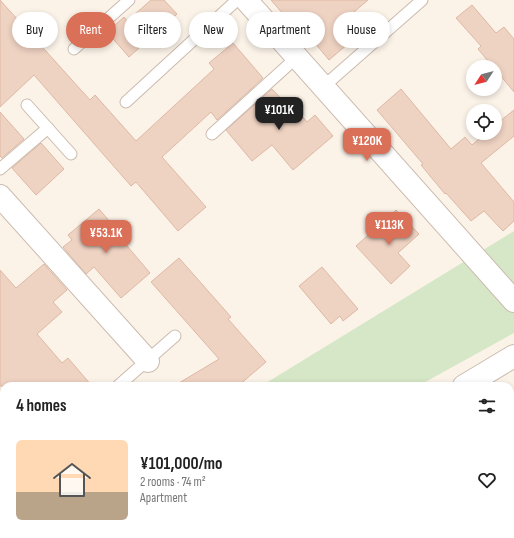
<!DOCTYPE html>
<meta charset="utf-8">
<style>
body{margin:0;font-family:"Sofia Sans Condensed",sans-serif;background:#f6f6f6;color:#222;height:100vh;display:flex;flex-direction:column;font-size:15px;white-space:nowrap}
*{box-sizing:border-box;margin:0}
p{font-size:13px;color:#767676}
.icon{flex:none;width:22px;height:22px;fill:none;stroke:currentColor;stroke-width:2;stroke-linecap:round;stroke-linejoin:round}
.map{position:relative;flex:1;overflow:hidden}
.side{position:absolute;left:0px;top:382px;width:514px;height:156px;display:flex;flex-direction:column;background:#fff;border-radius:12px 12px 0 0;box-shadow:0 2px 6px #0003}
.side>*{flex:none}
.top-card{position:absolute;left:12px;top:12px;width:490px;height:36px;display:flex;gap:8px}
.needle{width:26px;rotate:234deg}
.fabs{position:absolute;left:466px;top:60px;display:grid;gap:8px}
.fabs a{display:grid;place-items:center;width:36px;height:36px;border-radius:50%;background:#fff;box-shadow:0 2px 6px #0003;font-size:20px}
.price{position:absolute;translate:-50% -34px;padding:0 9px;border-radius:8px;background:#da7058;color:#fff;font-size:13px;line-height:26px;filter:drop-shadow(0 1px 2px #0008)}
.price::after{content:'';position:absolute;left:50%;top:24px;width:12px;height:9px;margin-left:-6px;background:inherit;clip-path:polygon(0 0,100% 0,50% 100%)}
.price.active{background:#222;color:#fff}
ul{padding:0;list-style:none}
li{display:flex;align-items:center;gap:12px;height:100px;padding:0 16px}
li+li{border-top:1px solid #e0e0e0}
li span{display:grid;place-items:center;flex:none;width:112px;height:80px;border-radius:6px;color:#555}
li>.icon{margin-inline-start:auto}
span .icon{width:48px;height:48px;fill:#fffc;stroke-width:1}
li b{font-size:17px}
h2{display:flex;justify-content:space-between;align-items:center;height:48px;padding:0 16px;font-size:17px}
.chip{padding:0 14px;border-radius:18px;background:#fff;box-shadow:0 2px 6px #0003;font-size:14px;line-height:36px}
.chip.active{background:#da7058;color:#fff}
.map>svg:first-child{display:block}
</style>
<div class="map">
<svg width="514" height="538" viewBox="0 0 514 538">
<rect width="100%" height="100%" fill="#fbf3e8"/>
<g fill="#d6e7c7">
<path d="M514,231v102l-96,53h-157z"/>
<path d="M4,522v12h146l-7,4h-143v-14z"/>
</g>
<g fill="#eed2c2" stroke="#dfb8a4">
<path d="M0,0l90,100 5,-5 41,46 78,-72 -5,-6 24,-20 30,35 -46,42 -6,-8 -49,45 44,50 -28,24 -42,-49 -5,4 -97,-111 -34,32z"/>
<path d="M151,0h13l13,14 -48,43 -22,-25 17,-15 3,4z"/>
<path d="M271,0h97l-21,18 7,8 -6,4 7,8 -26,22 -35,-42 -4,4z"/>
<path d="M472,5l24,28 8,-6 10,12v53l-19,-23v-2h-2l-15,-18 3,-3 -25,-28z"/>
<path d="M272,89l19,20 3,-3 13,16 8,-7 18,21 -40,34 -21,-25 -20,16 -26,-31z"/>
<path d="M401,89l50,60 14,-12 7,8 14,-12h9v-8l19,-15v26l-33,27 33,39v19l-11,10 -19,-20 -13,10 -25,-28 -1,1 -24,-29 2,-1 -46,-54z"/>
<path d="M0,112l24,27 -22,19 -2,-2z"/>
<path d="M41,143l23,26 -28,26 -24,-27z"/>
<path d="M99,209l25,29 -2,2 28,33 -29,25 -27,-31 -8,7 -23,-27 9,-7 -4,-5z"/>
<path d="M396,210l23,24 -21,19 12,13 -19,18 -35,-38z"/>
<path d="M179,258l52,59 -3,2 38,43 -28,24h-64l45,-27 -68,-77z"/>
<path d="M44,264l23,26 -14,12 9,10 -25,22 25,29 6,-5 24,28h-92v-116l16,18z"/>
<path d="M322,267l36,42 -15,12 -3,-5 -9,8 -32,-38z"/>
</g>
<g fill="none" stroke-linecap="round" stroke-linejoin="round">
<g stroke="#ccbbaf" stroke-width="13">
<g id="service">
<path d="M74,49l55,-49"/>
<path d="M323,87l99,-87"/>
<path d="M126,102l111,-102"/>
<path d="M27,105l44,49"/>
<path d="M212,134l85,-77"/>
<path d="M0,169l48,-41"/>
<path d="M118,386l57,-50"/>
</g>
</g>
<g stroke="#ccbbaf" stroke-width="24">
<g id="minor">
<path d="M246,0l268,301"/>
<path d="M0,196l148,165"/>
<path d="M464,386l50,-30"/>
<path d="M510,517l4,-4"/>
<path d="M373,534l4,4"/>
<path d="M250,538l5,-4"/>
<path d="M486,538l5,-4"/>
</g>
</g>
<use href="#service" stroke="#fff" stroke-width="11"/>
<use href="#minor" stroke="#fff" stroke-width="22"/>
</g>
</svg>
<div class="fabs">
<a><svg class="needle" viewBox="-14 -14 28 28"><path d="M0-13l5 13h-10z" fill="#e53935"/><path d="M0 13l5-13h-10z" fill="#767676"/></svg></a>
<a><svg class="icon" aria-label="locate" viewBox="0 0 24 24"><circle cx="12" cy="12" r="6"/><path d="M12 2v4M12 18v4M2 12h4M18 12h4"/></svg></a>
</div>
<b class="price active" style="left:279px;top:131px">¥101K</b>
<b class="price" style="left:367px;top:162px">¥120K</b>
<b class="price" style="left:389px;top:246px">¥113K</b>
<b class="price" style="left:106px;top:254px">¥53.1K</b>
<div class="top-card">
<a class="chip">Buy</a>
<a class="chip active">Rent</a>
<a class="chip">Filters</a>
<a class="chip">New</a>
<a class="chip">Apartment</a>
<a class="chip">House</a>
</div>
<section class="side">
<h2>4 homes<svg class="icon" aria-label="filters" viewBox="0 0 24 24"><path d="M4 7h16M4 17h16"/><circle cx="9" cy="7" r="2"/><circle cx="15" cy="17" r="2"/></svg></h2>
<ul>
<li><span style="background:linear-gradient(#ffd9b3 65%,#b9a48a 0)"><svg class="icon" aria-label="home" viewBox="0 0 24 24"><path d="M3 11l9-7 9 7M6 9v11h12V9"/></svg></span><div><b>¥101,000/mo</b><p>2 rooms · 74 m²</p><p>Apartment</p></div><svg class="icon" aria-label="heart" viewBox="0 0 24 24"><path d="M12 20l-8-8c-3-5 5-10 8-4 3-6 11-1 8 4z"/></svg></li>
</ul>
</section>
</div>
